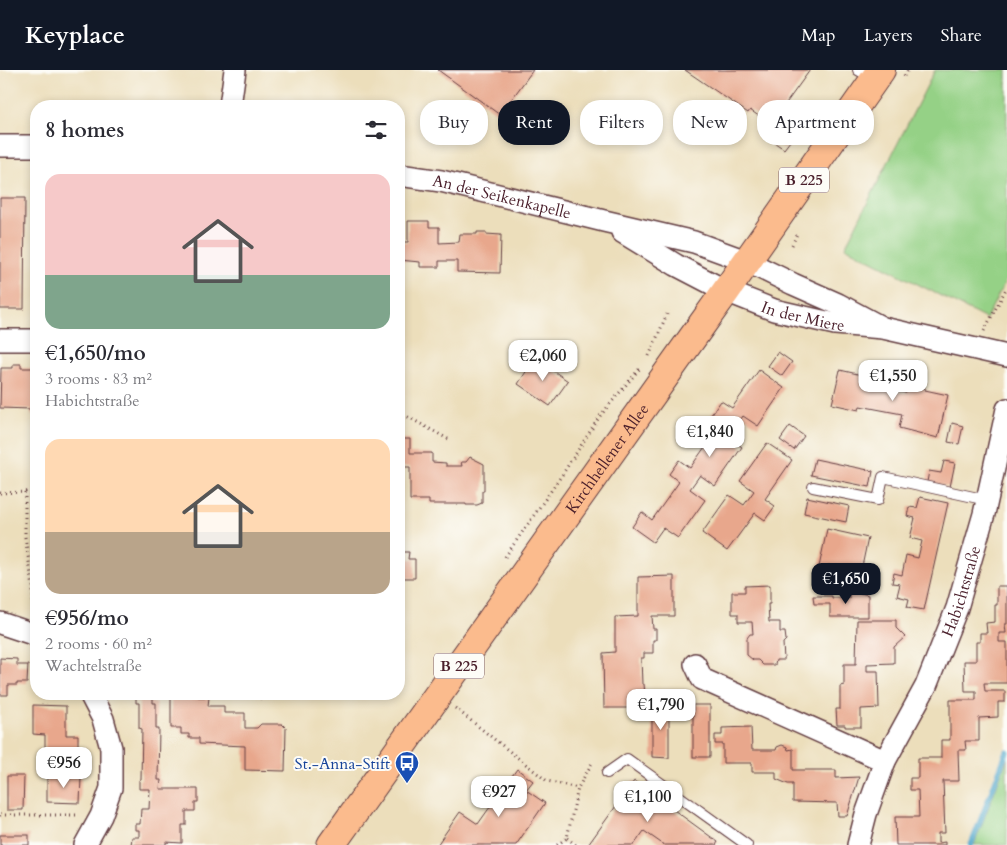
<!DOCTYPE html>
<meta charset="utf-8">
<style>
body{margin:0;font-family:Cardo,serif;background:#f2f2f3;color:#2b2b33;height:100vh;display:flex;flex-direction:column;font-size:19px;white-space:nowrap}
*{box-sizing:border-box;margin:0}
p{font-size:16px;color:#7c7c81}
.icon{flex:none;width:28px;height:28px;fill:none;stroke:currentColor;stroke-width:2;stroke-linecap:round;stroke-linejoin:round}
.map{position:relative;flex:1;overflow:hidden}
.details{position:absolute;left:30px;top:30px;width:375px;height:600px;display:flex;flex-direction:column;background:#fff;border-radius:20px;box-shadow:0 2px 8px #0003}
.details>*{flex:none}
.hud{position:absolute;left:420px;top:30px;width:475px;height:45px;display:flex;gap:10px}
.price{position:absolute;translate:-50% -42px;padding:0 11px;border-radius:10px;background:#fff;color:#222;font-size:16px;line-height:32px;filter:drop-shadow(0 1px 2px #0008)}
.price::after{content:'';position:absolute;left:50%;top:30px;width:15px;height:11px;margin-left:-8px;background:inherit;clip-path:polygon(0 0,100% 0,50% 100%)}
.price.current{background:#111827;color:#fff}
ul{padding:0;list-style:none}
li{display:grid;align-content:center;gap:10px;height:265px;padding:0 15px}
li span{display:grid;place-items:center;height:155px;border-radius:15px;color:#555}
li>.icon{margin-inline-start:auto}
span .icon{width:90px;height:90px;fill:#fffc;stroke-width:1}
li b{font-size:21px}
h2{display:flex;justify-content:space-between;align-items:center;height:60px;padding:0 15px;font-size:21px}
.chip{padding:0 18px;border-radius:20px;background:#fff;box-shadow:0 2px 8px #0003;font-size:18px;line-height:45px}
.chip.current{background:#111827;color:#fff}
header{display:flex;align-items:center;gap:30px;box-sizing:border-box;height:70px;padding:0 25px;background:#111827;color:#fff}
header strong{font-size:24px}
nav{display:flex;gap:28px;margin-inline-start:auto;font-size:18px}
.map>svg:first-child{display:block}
</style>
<header>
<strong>Keyplace</strong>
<nav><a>Map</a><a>Layers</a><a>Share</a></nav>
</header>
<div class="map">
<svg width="1007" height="775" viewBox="0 0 1007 775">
<rect width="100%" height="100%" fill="#fdfcf7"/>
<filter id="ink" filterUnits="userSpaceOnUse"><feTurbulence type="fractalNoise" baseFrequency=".02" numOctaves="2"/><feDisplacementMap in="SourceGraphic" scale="10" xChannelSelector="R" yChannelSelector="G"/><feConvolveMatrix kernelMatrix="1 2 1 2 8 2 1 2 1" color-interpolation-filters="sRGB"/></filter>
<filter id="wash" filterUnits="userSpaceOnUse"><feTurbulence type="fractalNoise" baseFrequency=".0096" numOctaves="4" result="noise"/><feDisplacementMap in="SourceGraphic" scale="20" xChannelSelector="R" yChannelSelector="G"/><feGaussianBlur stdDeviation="1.12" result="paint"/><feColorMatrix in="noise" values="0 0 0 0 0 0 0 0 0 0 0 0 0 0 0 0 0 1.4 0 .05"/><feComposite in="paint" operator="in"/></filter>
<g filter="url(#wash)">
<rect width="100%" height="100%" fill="#ecdebb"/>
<g fill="#95d186" stroke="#707858">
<path d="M935,0h72v208l-21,41 -141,-72z"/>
<path d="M1007,689v86h-33z"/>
</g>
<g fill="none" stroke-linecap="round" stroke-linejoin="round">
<path stroke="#4da5ca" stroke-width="5.5" d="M971,775l36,-94"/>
</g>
<g id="blocks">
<g fill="#e8a78c">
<path d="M438,0h95l-33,45z"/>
<path d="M685,0h125l-31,43 21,15 -16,21 -25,-17 7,-11 -16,-11 -2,3z"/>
<path d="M0,128h25l-1,111h-24z"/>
<path d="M408,151h21v6h10v16l20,-1 1,-8h17v-2h9v2l15,1 -1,38 -43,-1v-11h-18v6h-19v-5l-21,-2v-18h9z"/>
<path d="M778,282l14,10 -10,14 -14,-10z"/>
<path d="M535,288l33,23 -18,25 -32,-22z"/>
<path d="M13,294h8v4h12v6h3v41h-5v-6l-31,-1 1,-40h12z"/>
<path d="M759,300l25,18 -26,38 -15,-10 -5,7 -11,14 15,10 -27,39 -15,-11 -10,14 15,11 -27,38 -15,-10 -10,14 -21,-15 10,-15 10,8 27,-38 -10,-8 10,-14 11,8 27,-38 -11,-8 15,-21 11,7z"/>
<path d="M840,300l48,11 -2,8 20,4 3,-9 16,4v2l23,5 -10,43 -39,-10 3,-14 -42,-8 -1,4 -27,-6z"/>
<path d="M952,353l11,3 -4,18 -11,-2z"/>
<path d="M790,356l14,10 -10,14 -14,-10z"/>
<path d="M399,369h11v14h22v9l14,1v3h16l-1,-4h5l4,-5 14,7v27h-2v12l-5,2h-11v-1h-37v-4h-19v-33h-11z"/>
<path d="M767,373l25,17 -27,39 10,7 -10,14 -10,-7 -28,38 -25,-18 27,-38 15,10 10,-14 -14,-10z"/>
<path d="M815,389l58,12 -3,16 -59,-12z"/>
<path d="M944,391l11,2 -5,24 -23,-5 2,-11 12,2z"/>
<path d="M807,427l42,9 -3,16 -42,-9z"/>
<path d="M920,427l28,6 -24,107 -17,-3 2,-8 -12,-3 3,-12 -8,-1 2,-10 8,2 4,-20 12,3 4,-17 -12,-3 5,-20 -8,-2 2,-9 8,1z"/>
<path d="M827,459l41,9 -8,38 -9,-2 1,-4 -24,-5v4l-9,-2z"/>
<path d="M399,482h10l-1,7h7v19h-12v21h-4z"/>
<path d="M674,506v40h-22l1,13h3v11h-3v13h-9v5h-3l1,26h2l1,11h-4l1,13h-38l-1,-55 12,-1v-35l23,-1v-39z"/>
<path d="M770,515v19h-2l1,18h11v10h5l1,8 -3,3 1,17h-8l-1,5h-12l-5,-5h-5l-6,-5v-17l3,-4h3l-1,-12h-14v-8h-6v-22h13v-6z"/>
<path d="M997,516h10v38h-2l1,9h-7v9h8v41h-23l1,8h20v11h-7v15l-19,1v23h-14l1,9h-8l1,31h-16l2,52h-7v10l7,-1v3h-49l-1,-28h24l-1,-27h-8v-12h8v-20h23v-18h9v-40h26v-9h-11l-1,-30h12v-19h4v-9h7l-1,-10 9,-1v-17h2z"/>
<path d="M849,520l19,5v22h-38v-13h-16l-1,-8h19v2h17z"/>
<path d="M857,550h39v8l9,9 -11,10v16l-27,1v7h11l1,37 -18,1v18h-16v-2h-8l-1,-16h4v-23l4,-1v-21h12z"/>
<path d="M0,588l17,1v6h11l-1,18h-10v2h-9v10h-8z"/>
<path d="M136,624h17v9h3v26h3l-1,51h3l-1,9h38v13h-3v9h-9v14h-4v18l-16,-1v3h-35l1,-8h7v-7h-4v-6h5l1,-15h8l1,-20h-11v-9l2,-1 1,-50 -3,-1v-25h-3z"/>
<path d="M171,624h27v3h11l-1,9h16v7h21v15h12l4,-4h21l4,4 -1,43 -40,-1v-24l-46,-2v-6h-10v-4h-8v-6h-10z"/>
<path d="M33,635l33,1v29h12v29h-33v-29l-12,-1z"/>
<path d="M652,635h17v53l-17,-1z"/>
<rect x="693" y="635" width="17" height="52"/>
<path d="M751,657l1,23h24l1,-3 5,-2 5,2 1,3 5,-1v21h43v8l23,-1 -12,39h-9l-1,-13 -44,-1v-18h-5l-12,-5v-7h-24v-9h-29v-19h-8v-9h7v-7z"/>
<path d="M517,699l16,12 -7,9 19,13 -29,42h-79l23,-33 18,12z"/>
<path d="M7,706h17l-1,34h-16z"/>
<path d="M47,706l34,1 -1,26 -33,-1z"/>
<path d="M634,711l84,61 -2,3h-52l-20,-14 -10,14h-46z"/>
<rect x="0" y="765" width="29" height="10"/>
</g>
</g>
</g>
<g filter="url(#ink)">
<use href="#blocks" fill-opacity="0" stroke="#623c41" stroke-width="1"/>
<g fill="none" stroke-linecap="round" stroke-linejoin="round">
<g stroke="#623c41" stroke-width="12">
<g id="service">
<path d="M858,0l16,9"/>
<path d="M813,417l65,13 5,-23 104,23"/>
<path d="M607,703l20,-14 120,86"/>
</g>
</g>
<g stroke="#623c41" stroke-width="24">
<g id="minor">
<path d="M230,36l5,-36"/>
<path d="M0,76h36"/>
<path id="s1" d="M399,105l42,6 163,40 90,21 52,19 47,23 45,20 45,24"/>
<path id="s2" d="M622,162l54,33 50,26 48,19 61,14 48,4 124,28"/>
<path d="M0,270h36"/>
<path d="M0,553l36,12"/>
<path d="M695,594l7,15 183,82"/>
<path d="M85,775l16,-29 10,-28v-40l-8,-29 -13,-25"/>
<path id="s3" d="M858,775l8,-31 19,-53 41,-75 31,-78 27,-94 23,-105"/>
</g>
</g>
<g stroke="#623c41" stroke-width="30">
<g id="primary">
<path id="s4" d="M331,775l372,-522 23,-32 155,-221"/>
</g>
</g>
<g stroke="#623c41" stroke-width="3" stroke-dasharray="1 4" stroke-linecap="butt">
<path d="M904,6l4,-6"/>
<path d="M792,175l6,-13"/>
<path d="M984,261l23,-44"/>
<path d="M649,286l18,-42"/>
<path d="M399,342l49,27"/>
<path d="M25,422h11"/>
<path d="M0,423l25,-1v45l8,50v26"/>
<path d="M505,487l57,-82 38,-59 41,-49"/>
<path d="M252,624l9,5"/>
<path d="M455,638l92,73 31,7"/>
<path d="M0,745h79"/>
<path d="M567,768l9,7"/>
<path d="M557,775l10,-7 11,-50 14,-25"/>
</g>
<use href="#service" stroke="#fff" stroke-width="10"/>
<use href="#minor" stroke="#fff" stroke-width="21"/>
<use href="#primary" stroke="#fbbb8d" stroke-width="28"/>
</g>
</g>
<defs>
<g id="bus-pin" transform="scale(1.25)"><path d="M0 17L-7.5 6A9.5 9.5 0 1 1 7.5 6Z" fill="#1a4fb4" stroke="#fdfcf7"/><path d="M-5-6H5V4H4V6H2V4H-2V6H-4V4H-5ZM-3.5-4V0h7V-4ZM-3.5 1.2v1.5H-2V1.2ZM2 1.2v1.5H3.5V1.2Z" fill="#fff"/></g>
</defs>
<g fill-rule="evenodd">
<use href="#bus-pin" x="407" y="693"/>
</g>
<g text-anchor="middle" stroke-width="4" stroke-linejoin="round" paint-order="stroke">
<g fill="#fdfcf7" stroke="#806168" stroke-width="1">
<rect x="779" y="97.5" width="50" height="25" rx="4"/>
<rect x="434" y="583.5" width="50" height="25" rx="4"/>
</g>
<g font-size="15" font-weight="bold" fill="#4a1f2b">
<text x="804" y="115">B 225</text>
<text x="459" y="601">B 225</text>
</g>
<g font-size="16" fill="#4a1f2b" stroke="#fdfcf7">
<text dy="6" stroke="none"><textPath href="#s1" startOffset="105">An der Seikenkapelle</textPath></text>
<text dy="6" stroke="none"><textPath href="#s2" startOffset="201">In der Miere</textPath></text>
<text dy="6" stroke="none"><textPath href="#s4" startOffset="475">Kirchhellener Allee</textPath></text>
<text dy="6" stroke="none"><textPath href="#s3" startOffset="275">Habichtstraße</textPath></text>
</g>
<g font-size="16" fill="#164399" stroke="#fdfcf7" text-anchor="end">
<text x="390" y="699">St.-Anna-Stift</text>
</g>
</g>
</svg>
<b class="price" style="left:543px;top:312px">€2,060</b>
<b class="price" style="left:893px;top:332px">€1,550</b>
<b class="price" style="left:710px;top:388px">€1,840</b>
<b class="price current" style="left:846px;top:535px">€1,650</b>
<b class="price" style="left:661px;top:661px">€1,790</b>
<b class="price" style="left:64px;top:719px">€956</b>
<b class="price" style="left:499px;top:748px">€927</b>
<b class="price" style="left:648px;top:753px">€1,100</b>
<div class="hud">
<a class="chip">Buy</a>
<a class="chip current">Rent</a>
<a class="chip">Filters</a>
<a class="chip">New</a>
<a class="chip">Apartment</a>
</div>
<section class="details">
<h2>8 homes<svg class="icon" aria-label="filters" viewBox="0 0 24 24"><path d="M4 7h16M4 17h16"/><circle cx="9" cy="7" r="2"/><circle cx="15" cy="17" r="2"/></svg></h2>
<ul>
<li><span style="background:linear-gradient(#f6c9c9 65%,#7fa58c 0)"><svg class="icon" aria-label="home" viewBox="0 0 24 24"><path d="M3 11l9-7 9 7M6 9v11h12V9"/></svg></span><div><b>€1,650/mo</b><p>3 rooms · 83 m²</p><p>Habichtstraße</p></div></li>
<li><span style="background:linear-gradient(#ffd9b3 60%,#b9a48a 0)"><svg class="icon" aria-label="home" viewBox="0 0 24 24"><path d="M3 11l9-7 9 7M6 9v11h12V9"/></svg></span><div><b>€956/mo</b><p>2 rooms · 60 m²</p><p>Wachtelstraße</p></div></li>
</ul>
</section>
</div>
